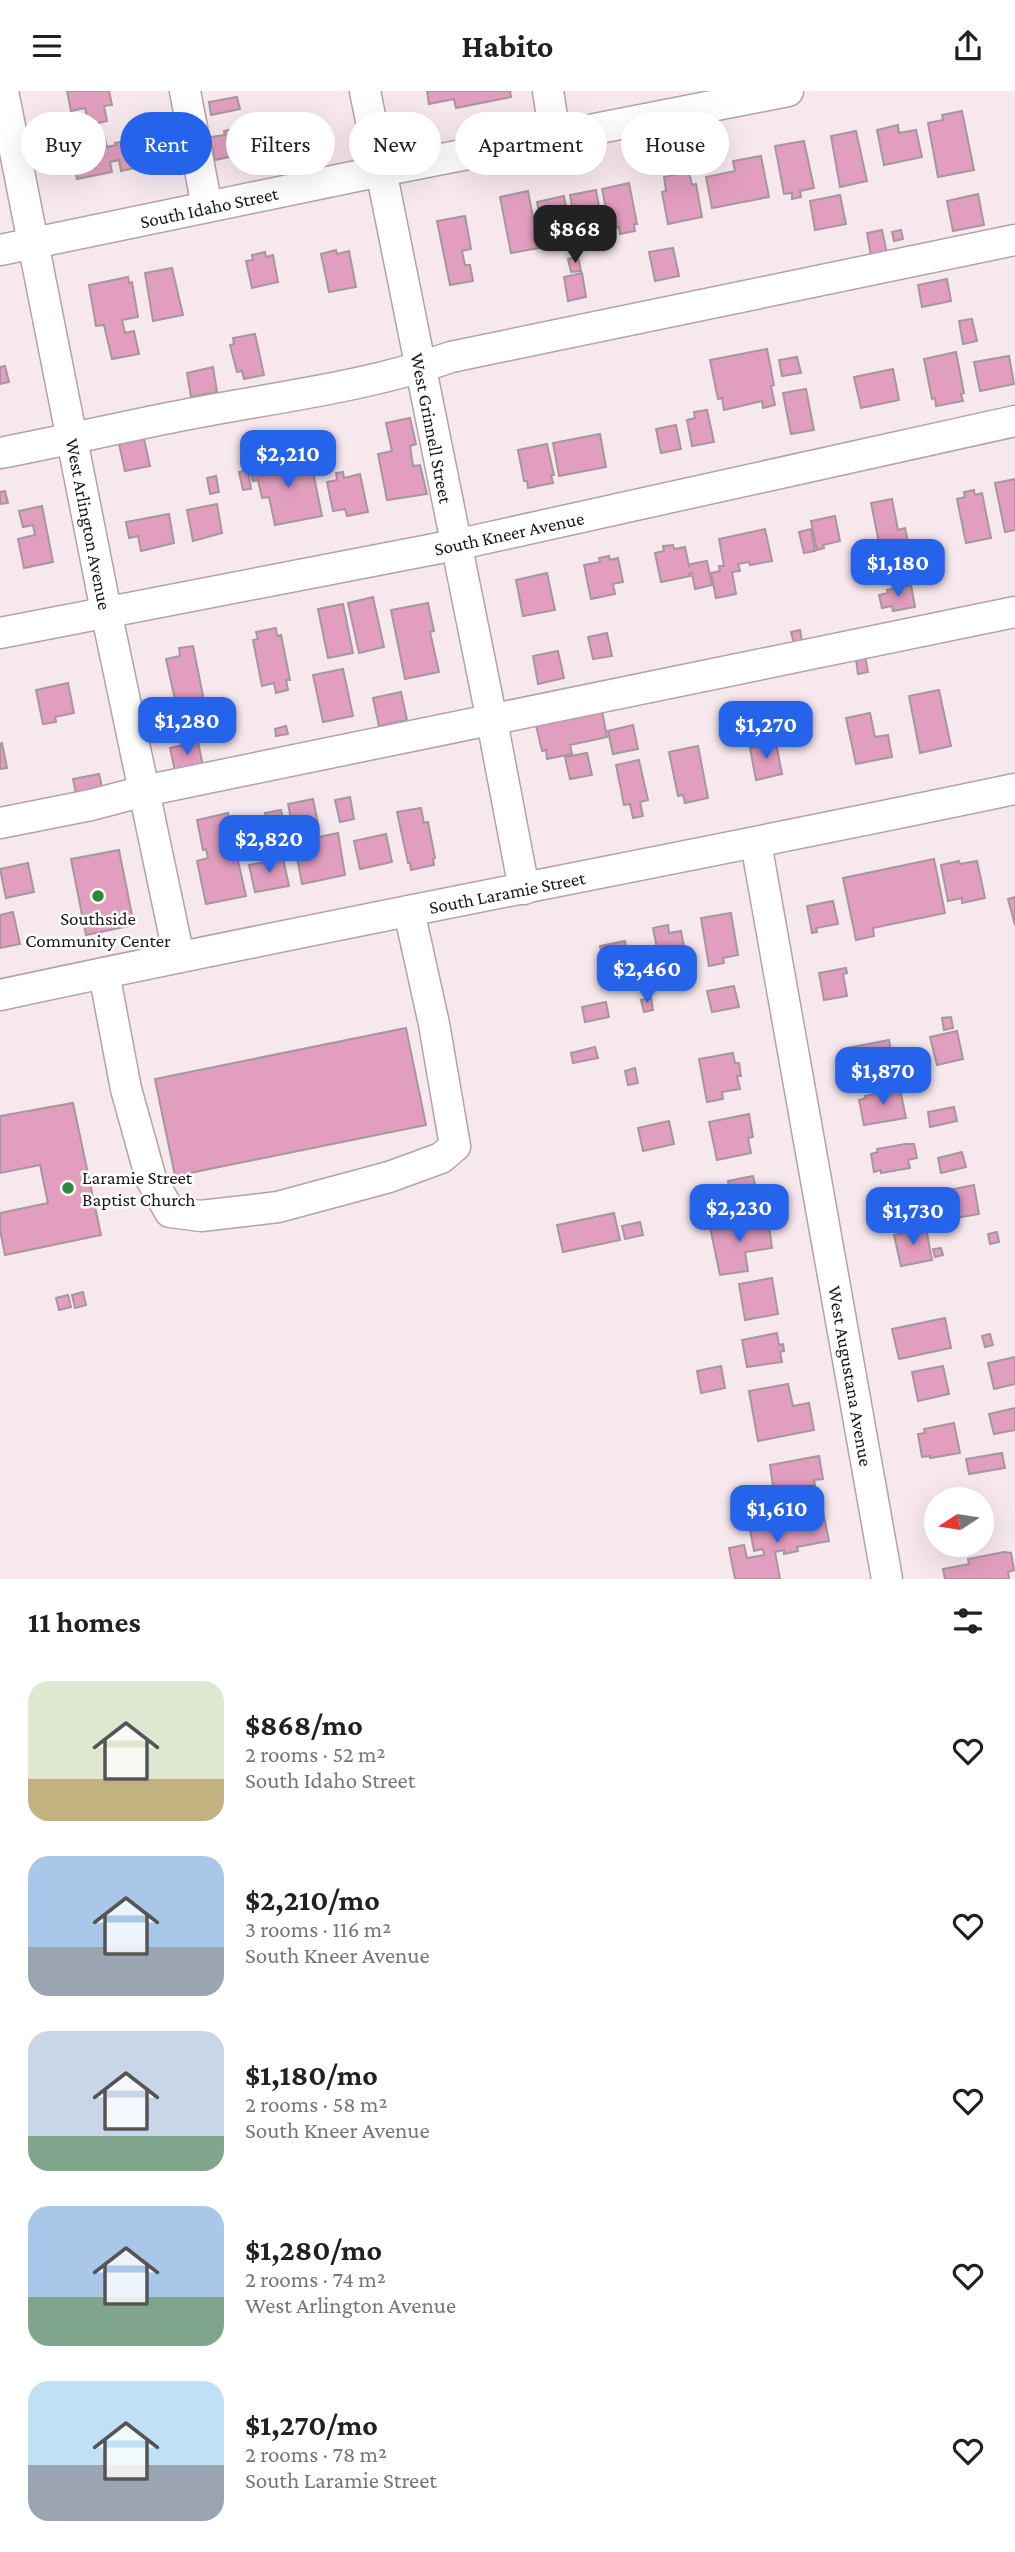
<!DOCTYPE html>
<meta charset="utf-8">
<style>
body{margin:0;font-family:"Crimson Pro",serif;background:#f2f2f2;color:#202124;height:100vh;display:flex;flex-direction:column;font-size:26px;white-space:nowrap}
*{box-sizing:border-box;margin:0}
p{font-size:23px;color:#757577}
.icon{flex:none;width:38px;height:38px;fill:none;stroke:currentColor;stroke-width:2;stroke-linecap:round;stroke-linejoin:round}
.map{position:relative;height:1488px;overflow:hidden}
.details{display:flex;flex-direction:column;background:#fff;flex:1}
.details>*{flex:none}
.top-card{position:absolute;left:21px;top:21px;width:973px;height:63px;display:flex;gap:14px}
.needle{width:46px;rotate:258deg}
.fabs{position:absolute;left:924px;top:1396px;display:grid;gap:14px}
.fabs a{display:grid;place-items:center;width:70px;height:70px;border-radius:50%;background:#fff;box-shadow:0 7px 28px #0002;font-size:35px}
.price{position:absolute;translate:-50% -60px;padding:0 16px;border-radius:14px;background:#2563eb;color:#fff;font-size:23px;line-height:46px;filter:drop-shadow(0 2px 4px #0008)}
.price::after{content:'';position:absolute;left:50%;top:42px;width:21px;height:16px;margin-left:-10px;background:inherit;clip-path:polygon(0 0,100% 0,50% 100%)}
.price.selected{background:#222;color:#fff}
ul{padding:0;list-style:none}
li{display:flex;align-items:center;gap:21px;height:175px;padding:0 28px}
li span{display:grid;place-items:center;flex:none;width:196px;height:140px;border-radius:21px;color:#555}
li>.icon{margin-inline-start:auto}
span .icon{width:84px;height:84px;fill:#fffc;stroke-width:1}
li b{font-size:30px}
h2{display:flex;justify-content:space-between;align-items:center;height:84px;padding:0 28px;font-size:30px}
.chip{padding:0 24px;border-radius:32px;background:#fff;box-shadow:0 7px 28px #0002;font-size:24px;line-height:63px}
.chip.selected{background:#2563eb;color:#fff}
header{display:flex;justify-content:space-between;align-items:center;height:91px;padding:0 28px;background:#fff;font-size:32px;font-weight:700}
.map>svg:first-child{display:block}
</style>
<header><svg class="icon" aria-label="menu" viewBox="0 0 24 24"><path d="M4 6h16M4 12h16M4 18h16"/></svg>Habito<svg class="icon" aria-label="share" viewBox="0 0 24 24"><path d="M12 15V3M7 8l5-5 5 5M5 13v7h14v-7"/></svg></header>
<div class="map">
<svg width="1015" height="1488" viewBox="0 0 1015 1488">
<rect width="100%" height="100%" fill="#f7e8ee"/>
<g fill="#e29ebe" stroke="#a5979d" stroke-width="2">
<path d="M67,0h42l3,14 -8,1 3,15 -18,4 -4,-17 -14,3z"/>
<path d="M427,0h83l1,6 -55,11 -2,-9 -25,5z"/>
<path d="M237,6l3,12 -29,6 -2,-13z"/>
<path d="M962,20l12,59 -36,7 -10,-54 15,-3 -1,-5z"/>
<path d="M898,34l1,8 17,-3 6,27 -38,8 -7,-35z"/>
<path d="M234,38l5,26 -24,5 -5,-23 15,-2 -1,-4z"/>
<path d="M856,40l11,50 -27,6 -9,-51z"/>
<path d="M104,45l3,11 9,-2 -1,-2 20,-4 5,28 -19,4 -2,-11 -9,2 2,10 -35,7 -3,-14 -4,1 -2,-10 5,-1 -3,-12z"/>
<path d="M804,50l10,47 -14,3 1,6 -9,2v-6l-8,1 -9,-48z"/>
<path d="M761,65l8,41 -57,11 -6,-31 29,-6 -2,-10z"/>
<path d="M689,81l3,13 4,-1 6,33 -34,7 -6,-32 4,-1 -2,-14z"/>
<path d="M629,92l8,41h-3l1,7 -15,3 -1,-7 -9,2 -8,-40z"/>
<path d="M596,99l7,38 -8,1 -1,-4 -18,3 -6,-33z"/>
<path d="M528,100l11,57 -28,5 -11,-56z"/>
<path d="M978,103l6,31 -31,6 -6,-30z"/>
<path d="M840,104l6,29 -31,6 -5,-29z"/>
<path d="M564,105l6,33 -27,5 -6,-32z"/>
<path d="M465,125l6,33 -9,2 3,14h5l3,16 -23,4 -13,-64z"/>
<path d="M882,139l5,24 -16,2 -4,-23z"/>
<path d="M901,139l2,9 -9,2 -2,-9z"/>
<path d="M673,157l6,28 -24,5 -6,-29z"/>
<path d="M336,159l1,4 12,-3 7,36 -27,5 -8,-38z"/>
<path d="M265,161l1,5 7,-2 5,27 -26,6 -6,-27 7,-1 -1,-5z"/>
<path d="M578,166l3,14 -10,1 -3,-13z"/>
<path d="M172,177l11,47 -30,6 -8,-48z"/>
<path d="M582,182l4,24 -18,4 -4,-24z"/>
<path d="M128,186l1,6 3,-1 6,35 -16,3 3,13 9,-2 5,23 -27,5 -8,-34 -8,1 -7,-41z"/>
<path d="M947,188l4,22 -29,6 -4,-22z"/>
<path d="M972,228l5,22 -14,3 -4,-23z"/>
<path d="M255,243l9,41 -20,4 -2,-8 -5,1 -7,-27 4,-1 -1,-6z"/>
<path d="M767,258l7,36 -3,1 4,19 -12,3 -1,-7 -38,9 -2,-12 -4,1 -8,-39z"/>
<path d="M956,261l8,41 -3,1 2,7 -27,5 -1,-8 -3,1 -8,-40z"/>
<path d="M1009,265l5,28 -34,7 -6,-29z"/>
<path d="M797,266l4,16 -19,3 -3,-16z"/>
<path d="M5,275l4,16 -9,2v-17z"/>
<path d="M213,276l4,25 -26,5 -4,-24z"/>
<path d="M893,278l6,31 -38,8 -7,-31z"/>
<path d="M806,298l8,41 -23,4 -8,-41z"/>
<path d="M707,319l7,32 -22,4 -5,-26 8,-2 -1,-6z"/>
<path d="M410,327l6,26 -6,2 3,20 7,-1 7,29 -40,6 -9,-46 14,-3 -6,-28z"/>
<path d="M676,334l5,24 -20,4 -5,-24z"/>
<path d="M600,343l6,33 -47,9 -6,-33z"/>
<path d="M270,346l7,4 -3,6 -7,-4z"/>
<path d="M144,348l6,27 -25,5 -6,-27z"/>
<path d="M547,353l7,31h-3l2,8 -25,5 -1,-7h-3l-6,-31z"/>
<path d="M295,362l2,9 -6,1 -2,-9z"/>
<path d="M278,366l2,11 31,-6 11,54 -47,9 -6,-28 -7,1 -4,-18 -5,1 -4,-18z"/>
<path d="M248,379l3,19 -8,1 -4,-18z"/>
<path d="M343,381l1,6 16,-4 8,38 -21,4 -2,-7 -12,2 -6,-29 10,-2 -1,-7z"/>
<path d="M216,385l3,16 -9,2 -3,-16z"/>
<path d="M1015,388v51l-10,2 -10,-49z"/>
<path d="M974,399l1,5 7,-2 9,45 -25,5 -9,-44 8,-2 -1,-5z"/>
<path d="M5,400l3,12 -8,1v-12z"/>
<path d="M892,408l6,31 7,-2 3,14 -28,6 -9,-45z"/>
<path d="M217,413l5,29 -29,8 -6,-31z"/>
<path d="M42,415l11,56 -29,6 -6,-29 17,-4 -2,-10 -10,2 -4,-16z"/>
<path d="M169,423l5,29 -33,8 -3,-15 -9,2 -3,-16z"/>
<path d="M835,425l5,25 -17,4 1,3 -7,2 -6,-29z"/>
<path d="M765,438l7,32 -22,4 -1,-3 -11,2 2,7 -8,1 4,22 -20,4 -5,-25 9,-2 -1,-5h5l-5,-27z"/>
<path d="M811,438l4,22 -11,2 -5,-21z"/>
<path d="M673,454l1,4 11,-2 4,19 2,-2 16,-3 5,24 -17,4 -3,-16 -3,1 1,2 -29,6 -6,-29 9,-2 -1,-5z"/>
<path d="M609,465l1,4 8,-2 5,24 -10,2 2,10 -24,5 -7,-34 16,-3 -1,-4z"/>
<path d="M547,482l8,37 -32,6 -7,-36z"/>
<path d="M911,494l4,22 -22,4 -1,-5 -10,2 -3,-13 9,-2 -1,-3z"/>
<path d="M373,506l11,50 -25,6 -11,-50z"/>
<path d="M428,512l6,28 -4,1 9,40 -34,7 -14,-69z"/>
<path d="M343,513l10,49 -25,5 -10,-49z"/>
<path d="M276,537l1,8 4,-1 9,45h-4l2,10 -12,3 -2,-10 -12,3 -9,-46 5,-1 -2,-7z"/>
<path d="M800,539l2,12 -8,2 -3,-12z"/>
<path d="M607,542l5,23 -19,3 -5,-22z"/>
<path d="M193,555l11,55 -11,2 1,6 -16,4 -12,-54 14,-3 -1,-8z"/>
<path d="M864,559l4,22 -10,2 -3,-22z"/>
<path d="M558,560l6,27 -26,6 -5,-28z"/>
<path d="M343,578l10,47 -30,6 -10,-47z"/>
<path d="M68,592l6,30 -19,4 1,5 -13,2 -7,-34z"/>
<path d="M939,599l12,56 -31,7 -11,-57z"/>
<path d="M401,601l6,28 -28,6 -6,-28z"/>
<path d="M602,620l5,26 -37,8 2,9 -25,5 -1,-9 -4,1 -6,-26z"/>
<path d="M870,622l5,24 13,-2 4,22 -36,7 -10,-46z"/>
<path d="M633,634l5,24 -25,5 -5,-23z"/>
<path d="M286,635l2,8 -12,2 -1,-7z"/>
<path d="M198,651l5,24 -28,5 -5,-23z"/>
<path d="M2,652l5,25 -7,1v-25z"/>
<path d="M776,652l6,31 -26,6 -6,-32z"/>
<path d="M698,655l10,52 -23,5 -2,-8 -5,1 -9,-44z"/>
<path d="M587,662l5,22 -22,4 -5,-22z"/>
<path d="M639,669l9,40 -8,2 3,14 -10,2 -3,-14 -6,1 -8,-40z"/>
<path d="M99,683l3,13 -26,6 -3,-14z"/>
<path d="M350,706l4,22 -14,3 -5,-22z"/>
<path d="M313,708l5,25 -25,5 -5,-25z"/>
<path d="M421,717l3,15 4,-1 7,36 -2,1 1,6 -23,5 -1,-7h-2l-11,-51z"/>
<path d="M281,719l5,24 -16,3 -5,-24z"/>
<path d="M228,722l6,30 -13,3 2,9 13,-3 10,44 -40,8 -9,-43 11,-3 -2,-9 -3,1 -6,-30z"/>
<path d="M338,742l7,42 -43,9 -8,-42z"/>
<path d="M386,743l6,28 -32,7 -6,-28z"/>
<path d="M119,759l15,75 -48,10 -15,-76z"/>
<path d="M283,767l6,28 -34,6 -6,-27z"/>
<path d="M934,768l11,54 -72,15 1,8 -18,4 -13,-62z"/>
<path d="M959,770l1,3 17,-3 8,37 -23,5v-5l-14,3 -7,-36z"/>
<path d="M28,772l6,29 -28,6 -6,-29z"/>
<path d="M1015,806v28l-7,-26z"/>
<path d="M833,810l5,23 -22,4 1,4 -5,1 -5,-27z"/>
<path d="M13,821l7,32 -20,4v-33z"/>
<path d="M731,822l7,42 -15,3 1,5 -15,3 -8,-48z"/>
<path d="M668,834l1,8 12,-2 5,27 -17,4 -1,-5 -9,2 -6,-31z"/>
<path d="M625,850l3,13 14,-3 4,21 -13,3 2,9 -26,6 -9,-44z"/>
<path d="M846,877l1,5 -4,1 4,22 -23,4 -5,-27z"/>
<path d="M734,895l5,21 -27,5 -5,-21z"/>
<path d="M651,907l2,12 -9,2 -3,-12z"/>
<path d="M606,911l3,15 -24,5 -3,-15z"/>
<path d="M951,926l2,11 -9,2 -2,-12z"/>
<path d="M406,937l20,97 -251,51 -20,-97z"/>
<path d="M957,940l6,28 -26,6 -7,-28z"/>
<path d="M889,949l4,23 -42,8 -4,-23z"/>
<path d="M595,956l3,11 -25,5 -2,-10z"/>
<path d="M733,962l2,10h4l2,13h-4l3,13 -18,3 1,7 -16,3 -8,-43z"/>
<path d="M635,977l3,15 -10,2 -3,-14z"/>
<path d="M900,998l6,29 -42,7 -5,-25 7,-2 -1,-2z"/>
<path d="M73,1012l28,132 -96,20 -5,-25v-17l48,-10 -8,-38 -40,8v-57z"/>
<path d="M954,1016l3,14 -27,6 -2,-15z"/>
<path d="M749,1023l4,23 -5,1 3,15 -34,7 -8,-38z"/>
<path d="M669,1030l5,23 -31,7 -5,-23z"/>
<path d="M905,1053h9l3,14 -9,2 2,8 -29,5v-3l-7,2 -3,-18 7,-2 -1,-3z"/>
<path d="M962,1061l4,15 -25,6 -3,-15z"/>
<path d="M753,1085l6,26 -25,6 -6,-27z"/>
<path d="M974,1094l5,29 -29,5 -6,-28z"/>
<path d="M703,1099l3,12 -5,2 -3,-12z"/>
<path d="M614,1122l6,27 -57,12 -6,-27z"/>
<path d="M768,1127l4,30 -27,4 3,19 -28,4 -10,-48z"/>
<path d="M640,1131l3,13 -18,4 -3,-13z"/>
<path d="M926,1137l6,32 -31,6 -7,-31z"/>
<path d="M997,1141l2,10 -9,2 -2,-10z"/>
<path d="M941,1157l2,7 -8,2 -2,-8z"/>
<path d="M772,1187l6,36 -33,6 -6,-36z"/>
<path d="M83,1201l3,13 -11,3 -3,-13z"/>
<path d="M68,1204l3,12 -12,3 -3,-12z"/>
<path d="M945,1227l6,30 -52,11 -7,-30z"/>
<path d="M777,1242l2,12 4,-1 1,7 -4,1 2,10 -35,5 -5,-27z"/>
<path d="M990,1243l3,11 -8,2 -3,-11z"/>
<path d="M1015,1266v27l-21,5 -6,-26z"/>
<path d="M721,1275l4,22 -24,5 -4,-22z"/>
<path d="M943,1275l6,28 -31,7 -6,-29z"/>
<path d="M788,1293l5,22 16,-3 5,27 -56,11 -9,-50z"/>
<path d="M1015,1317v22l-21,4 -5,-20z"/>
<path d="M954,1332l6,30 -30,5v-2l-8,1 -4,-23 7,-1 -1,-4z"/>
<path d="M1002,1362l3,15 -36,6 -3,-15z"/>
<path d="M819,1365l4,23 -9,1 1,5 -41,7 -4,-27z"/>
<path d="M823,1421l6,29 -32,6 1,4 -14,3v-4l-9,2 5,27h-45l-6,-31 15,-3 3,13 17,-3 -1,-6 -9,2 -4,-21 9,-2 -1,-3z"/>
<path d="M1004,1461l7,1 3,17 -6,2 1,7h-64l-2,-10 26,-5 -1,-5z"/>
</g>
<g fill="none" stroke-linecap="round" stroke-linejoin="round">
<g stroke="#b1a3a9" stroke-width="33">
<g id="minor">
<path d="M3,0l103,520 73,346"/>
<path d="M185,0l22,116"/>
<path d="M365,0l127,630 32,168"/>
<path d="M548,0l7,45"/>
<path d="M0,159l381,-79 407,-80"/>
<path d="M0,362c63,-12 126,-27 189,-39 88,-17 178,-27 262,-57l564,-117"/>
<path d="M0,542l455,-88 560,-124"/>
<path d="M0,732l91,-18 53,-14 871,-179"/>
<path d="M756,752l131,736"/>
<path d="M104,882l22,116 25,90 19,33 31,4 77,-9 111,-30 52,-19 14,-12 -21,-122 -25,-113"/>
<path d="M0,904c338,-73 677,-135 1015,-206"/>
</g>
</g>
<use href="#minor" stroke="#fff" stroke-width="30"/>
</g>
<g fill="#2a893b" stroke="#fff" stroke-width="2.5">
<circle cx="98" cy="805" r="7"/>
<circle cx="68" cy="1097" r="7"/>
</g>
<g text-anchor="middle" stroke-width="5" stroke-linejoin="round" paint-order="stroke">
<g font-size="19" fill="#1a1517" stroke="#fff">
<text transform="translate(209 116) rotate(-12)" y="7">South Idaho Street</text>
<text transform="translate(432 337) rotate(79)" y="7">West Grinnell Street</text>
<text transform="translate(89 433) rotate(79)" y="7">West Arlington Avenue</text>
<text transform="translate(509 442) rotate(-12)" y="7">South Kneer Avenue</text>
<text transform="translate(507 801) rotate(-11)" y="7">South Laramie Street</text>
<text transform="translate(851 1285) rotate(80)" y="7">West Augustana Avenue</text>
</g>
<g font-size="19" fill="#1a1517" stroke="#fff">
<text x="98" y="834">Southside<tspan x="98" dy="22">Community Center</tspan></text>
<text x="82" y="1093" text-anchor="start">Laramie Street<tspan x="82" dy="22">Baptist Church</tspan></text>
</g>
</g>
</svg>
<div class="fabs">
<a><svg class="needle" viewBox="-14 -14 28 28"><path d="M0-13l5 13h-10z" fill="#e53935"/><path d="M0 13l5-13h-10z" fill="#757577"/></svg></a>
</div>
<b class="price selected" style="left:575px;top:174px">$868</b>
<b class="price" style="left:288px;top:399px">$2,210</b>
<b class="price" style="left:898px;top:508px">$1,180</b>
<b class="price" style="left:187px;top:666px">$1,280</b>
<b class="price" style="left:766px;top:670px">$1,270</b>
<b class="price" style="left:269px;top:784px">$2,820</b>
<b class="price" style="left:647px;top:914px">$2,460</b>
<b class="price" style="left:883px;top:1016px">$1,870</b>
<b class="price" style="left:739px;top:1153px">$2,230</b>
<b class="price" style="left:913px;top:1156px">$1,730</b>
<b class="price" style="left:777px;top:1454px">$1,610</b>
<div class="top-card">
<a class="chip">Buy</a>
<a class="chip selected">Rent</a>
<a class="chip">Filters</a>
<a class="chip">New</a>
<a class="chip">Apartment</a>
<a class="chip">House</a>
</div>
</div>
<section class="details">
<h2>11 homes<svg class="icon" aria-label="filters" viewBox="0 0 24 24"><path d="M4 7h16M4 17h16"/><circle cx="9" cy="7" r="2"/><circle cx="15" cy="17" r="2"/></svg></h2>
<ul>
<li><span style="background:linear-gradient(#dfe7d0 70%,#c2b280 0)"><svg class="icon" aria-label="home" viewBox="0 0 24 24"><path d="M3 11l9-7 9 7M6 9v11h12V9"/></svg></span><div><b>$868/mo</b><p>2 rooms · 52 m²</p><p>South Idaho Street</p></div><svg class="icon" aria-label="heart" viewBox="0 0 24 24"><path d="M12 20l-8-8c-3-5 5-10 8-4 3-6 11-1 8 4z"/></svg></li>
<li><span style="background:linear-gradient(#a9c7e8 65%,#9aa5b1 0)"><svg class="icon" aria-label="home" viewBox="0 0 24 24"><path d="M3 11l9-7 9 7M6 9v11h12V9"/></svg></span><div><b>$2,210/mo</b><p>3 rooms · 116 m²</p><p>South Kneer Avenue</p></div><svg class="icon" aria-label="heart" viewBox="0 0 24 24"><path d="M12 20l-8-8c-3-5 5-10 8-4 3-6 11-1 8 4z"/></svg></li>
<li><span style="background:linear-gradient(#c9d6e8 75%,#7fa58c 0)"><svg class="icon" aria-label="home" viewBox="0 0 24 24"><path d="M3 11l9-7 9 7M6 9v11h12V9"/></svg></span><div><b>$1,180/mo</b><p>2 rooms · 58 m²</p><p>South Kneer Avenue</p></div><svg class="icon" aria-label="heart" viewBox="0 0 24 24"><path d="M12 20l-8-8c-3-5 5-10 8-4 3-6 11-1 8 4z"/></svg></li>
<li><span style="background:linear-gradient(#a9c7e8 65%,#7fa58c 0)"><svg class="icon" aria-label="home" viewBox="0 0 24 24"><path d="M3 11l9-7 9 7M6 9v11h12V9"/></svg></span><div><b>$1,280/mo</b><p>2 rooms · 74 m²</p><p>West Arlington Avenue</p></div><svg class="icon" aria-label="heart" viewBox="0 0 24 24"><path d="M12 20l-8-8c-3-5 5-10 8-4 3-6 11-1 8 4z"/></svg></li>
<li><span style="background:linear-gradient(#bfe0f5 60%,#9aa5b1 0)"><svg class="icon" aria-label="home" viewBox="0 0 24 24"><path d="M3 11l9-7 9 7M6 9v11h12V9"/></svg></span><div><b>$1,270/mo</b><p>2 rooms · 78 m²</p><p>South Laramie Street</p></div><svg class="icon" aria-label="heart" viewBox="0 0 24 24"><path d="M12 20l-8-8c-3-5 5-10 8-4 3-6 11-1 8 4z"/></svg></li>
</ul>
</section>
